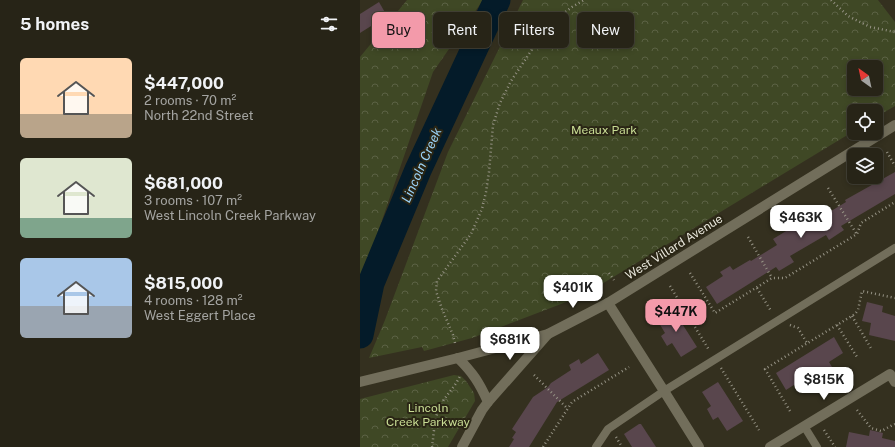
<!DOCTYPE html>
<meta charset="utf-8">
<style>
body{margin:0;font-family:"Public Sans",sans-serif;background:#333024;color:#f1f3f6;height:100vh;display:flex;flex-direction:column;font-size:15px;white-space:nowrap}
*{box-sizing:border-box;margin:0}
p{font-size:13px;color:#a4a4a1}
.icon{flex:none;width:22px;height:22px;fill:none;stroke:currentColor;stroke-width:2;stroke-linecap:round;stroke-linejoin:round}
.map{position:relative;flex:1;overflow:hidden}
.side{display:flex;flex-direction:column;background:#272417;width:360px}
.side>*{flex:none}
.top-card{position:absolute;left:12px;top:12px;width:380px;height:36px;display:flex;gap:8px}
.needle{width:26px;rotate:327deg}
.tools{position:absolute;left:487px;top:60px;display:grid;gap:8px}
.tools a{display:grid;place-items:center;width:36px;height:36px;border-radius:6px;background:#272417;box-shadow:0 2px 6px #0003,0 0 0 1px #434136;font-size:20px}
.price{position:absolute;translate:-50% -34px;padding:0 9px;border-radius:8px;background:#fff;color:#222;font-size:13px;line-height:26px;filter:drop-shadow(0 1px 2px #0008)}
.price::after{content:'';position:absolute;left:50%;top:24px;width:12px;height:9px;margin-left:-6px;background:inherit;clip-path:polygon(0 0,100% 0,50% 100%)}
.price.active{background:#f39aaa;color:#111}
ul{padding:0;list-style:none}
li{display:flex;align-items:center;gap:12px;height:100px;padding:0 20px}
li span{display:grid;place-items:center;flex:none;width:112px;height:80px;border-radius:6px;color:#555}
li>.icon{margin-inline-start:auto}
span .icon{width:48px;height:48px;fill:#fffc;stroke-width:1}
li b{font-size:17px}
h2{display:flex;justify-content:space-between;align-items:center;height:48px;padding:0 20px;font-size:17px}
.tag{padding:0 14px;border-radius:6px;background:#272417;box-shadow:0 2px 6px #0003,0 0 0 1px #434136;font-size:14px;line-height:36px}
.tag.active{background:#f39aaa;color:#111}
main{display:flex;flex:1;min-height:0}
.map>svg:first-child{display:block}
</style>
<main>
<section class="side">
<h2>5 homes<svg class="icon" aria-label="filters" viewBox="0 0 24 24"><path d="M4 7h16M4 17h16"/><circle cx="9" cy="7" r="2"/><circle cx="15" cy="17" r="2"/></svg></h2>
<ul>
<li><span style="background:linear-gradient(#ffd9b3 70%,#b9a48a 0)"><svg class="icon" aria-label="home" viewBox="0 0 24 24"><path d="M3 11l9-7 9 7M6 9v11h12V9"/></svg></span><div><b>$447,000</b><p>2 rooms · 70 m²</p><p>North 22nd Street</p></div></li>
<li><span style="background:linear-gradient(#dfe7d0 75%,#7fa58c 0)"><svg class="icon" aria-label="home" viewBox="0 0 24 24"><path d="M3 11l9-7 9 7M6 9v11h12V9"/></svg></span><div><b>$681,000</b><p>3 rooms · 107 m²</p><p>West Lincoln Creek Parkway</p></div></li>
<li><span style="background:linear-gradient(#a9c7e8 60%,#9aa5b1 0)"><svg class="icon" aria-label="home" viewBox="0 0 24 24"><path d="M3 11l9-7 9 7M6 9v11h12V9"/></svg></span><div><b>$815,000</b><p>4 rooms · 128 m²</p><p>West Eggert Place</p></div></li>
</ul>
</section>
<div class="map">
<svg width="535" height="447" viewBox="0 0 535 447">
<defs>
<pattern id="forest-crowns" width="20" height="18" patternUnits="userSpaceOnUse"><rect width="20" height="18" fill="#3f4825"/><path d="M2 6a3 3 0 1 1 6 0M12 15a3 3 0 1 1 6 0" fill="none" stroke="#5b6244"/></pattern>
</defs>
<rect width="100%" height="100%" fill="#34301f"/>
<g fill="url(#forest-crowns)" fill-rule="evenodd">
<path d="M47,0h76l-50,72 -73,212v-227z"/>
<path d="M163,0h355l17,22v84l-19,11v-6h-22v20l-272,165 -110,42 -48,13 -2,-4 -53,11 16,-38 63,-168zM494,67h22v22h-22z"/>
<path d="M94,375l7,1 5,5 8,12 1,8 -27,46h-88v-48z"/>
</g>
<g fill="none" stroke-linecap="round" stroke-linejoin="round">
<path stroke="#041b29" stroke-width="27" d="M0,335l11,-52 47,-113 79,-170"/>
</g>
<g fill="#59464d">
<path d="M19,2l8,14 -27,17v-19z"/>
<path d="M535,172v22l-54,32 3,4 -15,10 -3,-5 -36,21 4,6 -15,9 -3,-4 -59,37 -11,-17 17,-11 -3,-4 10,-6 3,4 17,-10 1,1 26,-16 -4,-6 46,-28 4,5 23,-14 -1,-2z"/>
<path d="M507,302l16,4 -1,6 13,4v25l-26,-6 2,-12 -9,-2z"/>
<path d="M312,308l25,39 -16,10 -9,-14 -5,3 -6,-10 4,-3 -9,-15z"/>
<path d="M474,337l9,16 -14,9 3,5 -29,18 -3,-4 -14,9 -10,-17z"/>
<path d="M238,353l11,17 -52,32 -28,45h-20l5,-8 -2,-1 4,-6 -4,-3 21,-32 15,-10 3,-4 20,-13 -2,-5 10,-6 2,5z"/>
<path d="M358,382l25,39 -16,10 -9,-14 -5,3 -6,-11 4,-3 -9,-14z"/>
<path d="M279,424h2l15,23h-24l-8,-13z"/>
<path d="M510,430l13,3 -1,5 13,3v6h-49l3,-15 20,4z"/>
</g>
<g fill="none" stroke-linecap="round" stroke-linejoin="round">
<g stroke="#969385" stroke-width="2.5" stroke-dasharray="1 3" stroke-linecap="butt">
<path d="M471,0l17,16 22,11 25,5"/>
<path d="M527,152l8,14"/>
<path d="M468,188l28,45"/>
<path d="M388,237l24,41"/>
<path d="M249,273l5,7"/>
<path d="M330,273l25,40 57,-35h13l72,-44 4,-11 34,-21"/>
<path d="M310,286l39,64"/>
<path d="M397,288l14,23"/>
<path d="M492,316l20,34"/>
<path d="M430,325l8,3 9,15"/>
<path d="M477,325l20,32"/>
<path d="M95,343l-2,-8 -11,-26 -6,-18 1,-10 34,-47 11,-25 4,-17 3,-20 4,-47 7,-22 11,-22 26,-39 15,-20 20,-15 12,-7"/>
<path d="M361,368l38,62"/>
<path d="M174,375l33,33"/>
<path d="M497,410l14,18 10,3 14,-7"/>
<path d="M430,411l-25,-42 90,-55 3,-4 4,-19 33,7"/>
<path d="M464,430l11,17"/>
<path d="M256,437l6,10"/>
<path d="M72,447c2,-13 2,-29 8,-41 6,-11 15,-19 20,-30"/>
<path d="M183,447l29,-45 57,-35"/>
</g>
<g stroke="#726e5b" stroke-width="8">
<path d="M444,426l13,21"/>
<path d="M236,447l12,-18 56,-38 231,-143"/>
</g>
<g stroke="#726e5b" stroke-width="10">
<path d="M248,303l56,88 35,56"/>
<path d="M102,447l20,-37 6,-8 60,-68"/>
<path d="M410,447l120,-73 5,8"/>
</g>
<g stroke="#726e5b" stroke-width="10">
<path d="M98,358c15,15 21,24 30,44"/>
<path d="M0,382l98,-24 90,-24 60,-31 287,-178"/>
</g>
</g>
<g text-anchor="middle" stroke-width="4" stroke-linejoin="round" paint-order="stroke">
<g font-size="12" fill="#c8dc94" stroke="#2a2615">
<text x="244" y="134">Meaux Park</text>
<text x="68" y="412">Lincoln<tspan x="68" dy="14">Creek Parkway</tspan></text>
</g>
<g font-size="12" fill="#eae8dd" stroke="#2a2615">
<text transform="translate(314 247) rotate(-32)" y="4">West Villard Avenue</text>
</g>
<g font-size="13" font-style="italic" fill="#9cd4f9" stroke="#2a2615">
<text transform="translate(61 165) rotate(-66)" y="5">Lincoln Creek</text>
</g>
</g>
</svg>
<div class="tools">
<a><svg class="needle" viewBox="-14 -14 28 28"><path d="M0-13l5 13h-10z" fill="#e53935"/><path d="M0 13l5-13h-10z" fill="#a4a4a1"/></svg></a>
<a><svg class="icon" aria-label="locate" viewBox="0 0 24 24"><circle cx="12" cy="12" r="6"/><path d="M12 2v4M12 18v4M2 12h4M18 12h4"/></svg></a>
<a><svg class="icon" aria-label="layers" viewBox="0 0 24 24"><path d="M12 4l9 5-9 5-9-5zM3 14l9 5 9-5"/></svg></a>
</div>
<b class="price" style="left:441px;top:239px">$463K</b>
<b class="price" style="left:213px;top:309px">$401K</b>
<b class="price active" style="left:316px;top:333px">$447K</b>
<b class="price" style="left:150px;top:361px">$681K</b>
<b class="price" style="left:464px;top:401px">$815K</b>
<div class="top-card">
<a class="tag active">Buy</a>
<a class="tag">Rent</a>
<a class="tag">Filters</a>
<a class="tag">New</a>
</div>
</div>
</main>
